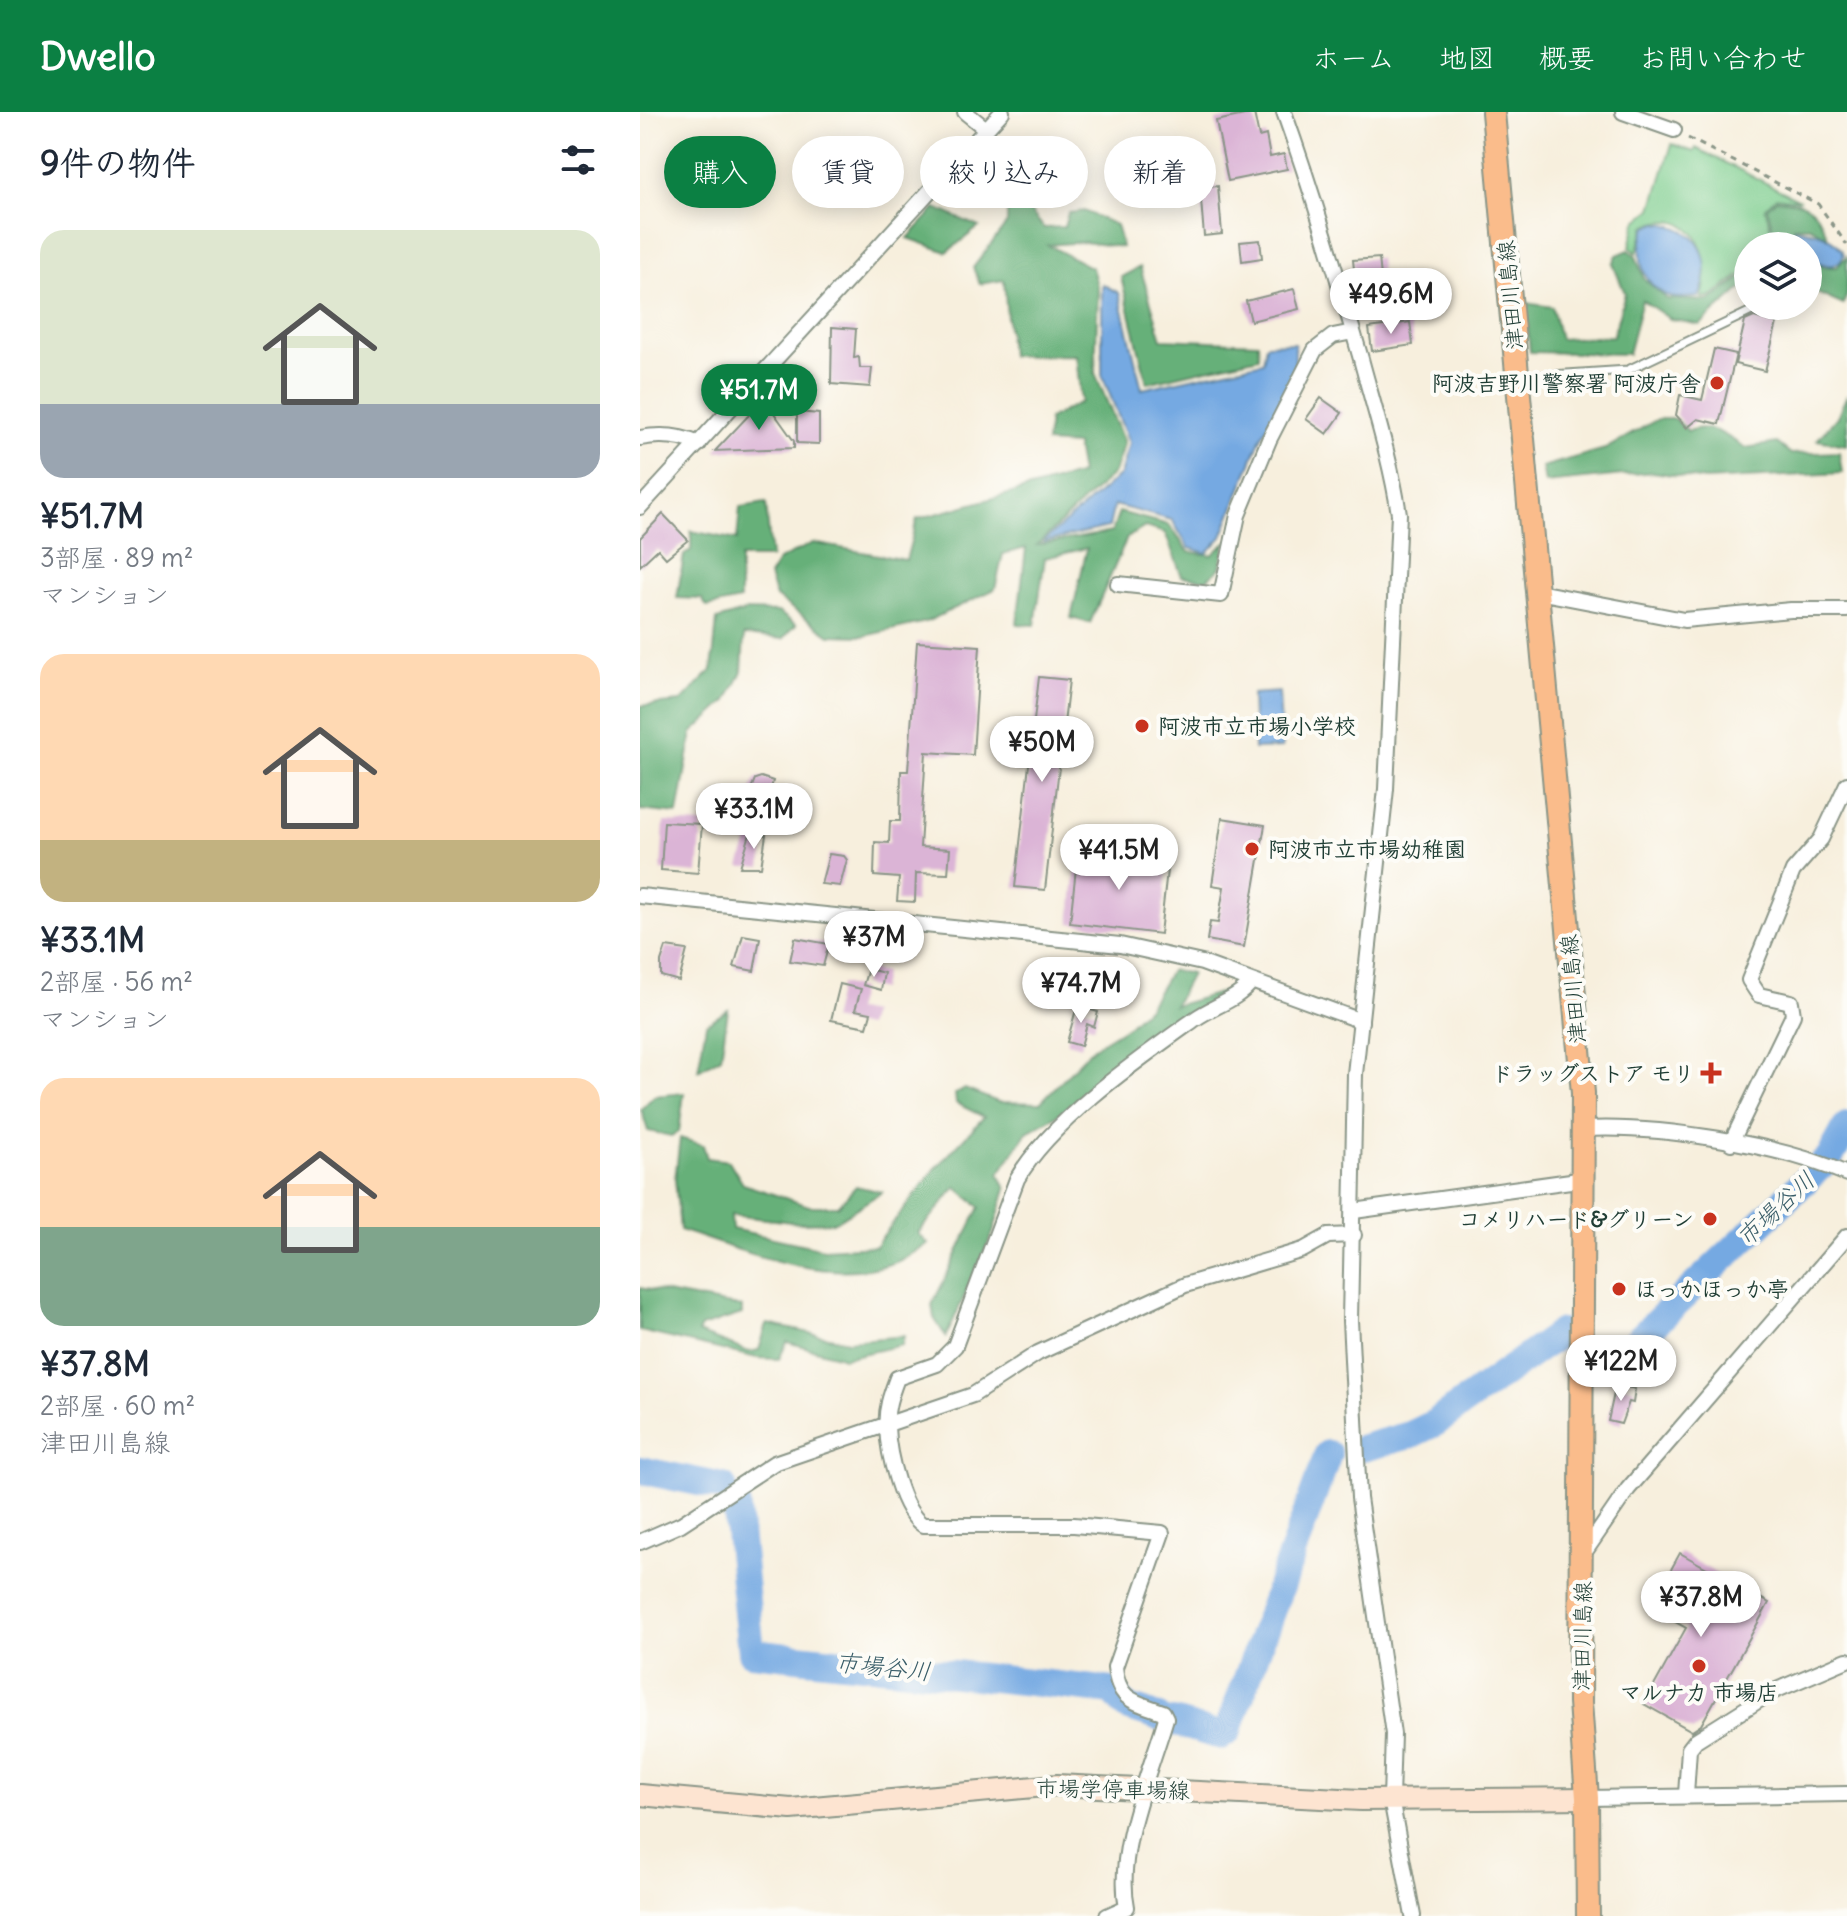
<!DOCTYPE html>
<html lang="ja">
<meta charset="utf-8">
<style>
body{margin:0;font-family:Delius,"Klee One",sans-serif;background:#f6f6f7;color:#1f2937;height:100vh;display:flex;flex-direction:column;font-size:30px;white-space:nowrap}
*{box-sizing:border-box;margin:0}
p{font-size:26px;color:#747a83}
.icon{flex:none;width:44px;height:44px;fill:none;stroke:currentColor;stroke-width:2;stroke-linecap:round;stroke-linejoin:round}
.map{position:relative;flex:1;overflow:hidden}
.side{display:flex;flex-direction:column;background:#fff;width:640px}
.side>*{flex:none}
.top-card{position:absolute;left:24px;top:24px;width:760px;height:72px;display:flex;gap:16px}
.tools{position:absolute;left:1094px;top:120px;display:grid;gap:16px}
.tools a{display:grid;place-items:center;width:88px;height:88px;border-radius:50%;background:#fff;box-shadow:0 4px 20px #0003;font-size:40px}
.price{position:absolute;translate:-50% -68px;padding:0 18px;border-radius:28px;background:#fff;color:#222;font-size:26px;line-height:52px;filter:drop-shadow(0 2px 4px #0008)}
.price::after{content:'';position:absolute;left:50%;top:48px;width:24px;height:18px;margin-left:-12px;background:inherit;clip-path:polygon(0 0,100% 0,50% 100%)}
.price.current{background:#0b8043;color:#fff}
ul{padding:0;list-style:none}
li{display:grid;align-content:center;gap:16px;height:424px;padding:0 40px}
li span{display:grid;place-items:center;height:248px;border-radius:24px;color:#555}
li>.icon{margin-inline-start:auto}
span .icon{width:144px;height:144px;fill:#fffc;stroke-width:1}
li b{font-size:34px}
h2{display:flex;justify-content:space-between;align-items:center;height:96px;padding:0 40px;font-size:34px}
.pill{padding:0 28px;border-radius:36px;background:#fff;box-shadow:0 4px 20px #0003;font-size:28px;line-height:72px}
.pill.current{background:#0b8043;color:#fff}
header{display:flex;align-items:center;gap:48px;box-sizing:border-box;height:112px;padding:0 40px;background:#0b8043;color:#fff}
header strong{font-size:38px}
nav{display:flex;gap:44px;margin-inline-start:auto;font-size:28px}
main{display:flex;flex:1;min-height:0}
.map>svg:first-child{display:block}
</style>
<header>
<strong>Dwello</strong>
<nav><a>ホーム</a><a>地図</a><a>概要</a><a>お問い合わせ</a></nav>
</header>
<main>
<section class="side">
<h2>9件の物件<svg class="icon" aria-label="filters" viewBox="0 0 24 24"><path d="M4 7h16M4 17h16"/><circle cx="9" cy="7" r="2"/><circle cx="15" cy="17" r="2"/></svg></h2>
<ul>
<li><span style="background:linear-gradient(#dfe7d0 70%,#9aa5b1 0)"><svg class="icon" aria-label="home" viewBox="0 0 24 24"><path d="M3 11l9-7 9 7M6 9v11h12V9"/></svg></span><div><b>¥51.7M</b><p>3部屋 · 89 m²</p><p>マンション</p></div></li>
<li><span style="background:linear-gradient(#ffd9b3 75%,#c2b280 0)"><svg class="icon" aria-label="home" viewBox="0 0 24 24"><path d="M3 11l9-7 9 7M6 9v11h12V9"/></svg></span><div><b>¥33.1M</b><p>2部屋 · 56 m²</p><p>マンション</p></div></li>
<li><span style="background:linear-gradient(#ffd9b3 60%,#7fa58c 0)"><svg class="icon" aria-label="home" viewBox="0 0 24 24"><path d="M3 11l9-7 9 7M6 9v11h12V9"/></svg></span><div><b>¥37.8M</b><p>2部屋 · 60 m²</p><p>津田川島線</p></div></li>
</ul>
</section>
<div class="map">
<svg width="1207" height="1804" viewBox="0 0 1207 1804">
<rect width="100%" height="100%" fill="#fdfcf7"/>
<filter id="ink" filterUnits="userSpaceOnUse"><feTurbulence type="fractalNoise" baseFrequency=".0125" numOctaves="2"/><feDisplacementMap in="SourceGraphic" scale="16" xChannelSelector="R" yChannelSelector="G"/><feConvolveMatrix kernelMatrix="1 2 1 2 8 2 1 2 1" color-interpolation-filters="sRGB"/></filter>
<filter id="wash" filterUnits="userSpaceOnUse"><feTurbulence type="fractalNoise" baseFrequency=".006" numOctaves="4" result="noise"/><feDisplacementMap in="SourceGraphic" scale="32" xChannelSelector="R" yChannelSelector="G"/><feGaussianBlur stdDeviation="1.8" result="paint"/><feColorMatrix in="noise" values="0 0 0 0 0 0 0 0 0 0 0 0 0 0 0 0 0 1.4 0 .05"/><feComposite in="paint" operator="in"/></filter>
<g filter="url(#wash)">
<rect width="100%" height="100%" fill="#f7efdd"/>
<path fill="#7dcd8e" stroke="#4e8561" stroke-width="2" d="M1032,32l22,8 2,-4 104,52 -24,-3 -11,11 11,38h-28v24l-39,28h-7c11,-41 -5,-93 -57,-72l-8,27 -7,-6 6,-25 16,-13z"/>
<g fill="#66b079" stroke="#427656" stroke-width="2">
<path d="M1136,87c35,4 38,6 52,38l-18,-10h-17l-3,14 3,5h-15l-11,-38z"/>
<path d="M367,88h14l23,28 20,-1 4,-14 16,-2 32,14 6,22 -38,-5 -36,3 44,23 6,21 -3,84 29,70 -10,30 -77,72 75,-13 7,-20 50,13 20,27 23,3 14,-13 -6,26 -14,12 -24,-4 -17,-43 -20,-6 -18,11 -37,85 -19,-5 16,-70 -42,10 -10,67 -18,-1 9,-76 -23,6 -8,35 -69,33 -62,14 -34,-1 -54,-38 -7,-21 10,-16 34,-17 93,17 11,-41 164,-45 -5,-29 -30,-2 3,-24 32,-17 -5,-47 -66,1 -6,-76 -24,4 -7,-16 34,-45z"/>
<path d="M296,96l43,19 -32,25 -39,-14z"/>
<path d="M989,138l7,6 8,23 23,20 42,2 39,-28v10l-48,42 -30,-6 -28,-19 -14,54 -98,-2 -5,-49 27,4 8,32 53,-3 12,-43 -12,-29 4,-9z"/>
<path d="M1207,144v38l-4,11 -35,-16v-31l17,9h12z"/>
<path d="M500,155l22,72 96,4 1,14 -112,26 -26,-106z"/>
<path d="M1207,283v50l-30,-5 20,-23z"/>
<path d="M1018,307h17l13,12c21,-9 39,5 57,17l32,-5 14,11 48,-2 3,21 -137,7 -52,-8 -108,11 -3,-16 63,-18z"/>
<path d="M126,391l5,55h-31v42l-33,7 -5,-8 -25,-1 7,-43 7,-5v-19l46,9 3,-33z"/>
<path d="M106,499l32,1 18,13 -13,14 -39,-4 -2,37 -15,29 -35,32 -14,81 -38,-4v-104l41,-4 31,-32 5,-50z"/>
<path d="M531,858l20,4 -17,32 59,-17 -65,41 -23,6 -80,75 -38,21 -28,42 7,14 -13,45 -47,104 -12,-19 -2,-13 48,-98 -24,-20 -38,46 10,11c-10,6 -21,13 -32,18 -67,25 -153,-11 -216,-32l-5,-51 5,-41 23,7 4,13 22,3 14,23 66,22h29l18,-20 26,6 -47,30 -35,1 -69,-8 1,14 92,20 51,-3 60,-77 49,-52 -28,-14 -1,-9 10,-5 33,13 42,1 54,-56 34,-21 20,-19z"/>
<path d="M88,898l-7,47 -23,13 8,-46z"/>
<path d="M44,981l-5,39 -8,4 -23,-5 -7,-22 13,-13z"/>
<path d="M0,1176l102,19v7l-41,13 -3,6 51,19 10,-2 8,-26 81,17 56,-5 -2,9 -58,13 -57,-16 -8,17 -22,-1 -117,-27z"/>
</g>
<g fill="#75a9e2" stroke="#4a738b" stroke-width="2">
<path d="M1017,111c42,4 59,36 42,74 -10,0 -25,3 -33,-2 -27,-14 -30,-41 -20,-67z"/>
<path d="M1154,117c19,1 41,7 50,25 -7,19 -23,10 -36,3v-11h-14l-3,-4z"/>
<path d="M462,172l17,9 23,96 121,-27 3,-18 29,-1v30l-35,67 -38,97 -15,16 -18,-5 -17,-28 -58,-15 -5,22 -66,15 77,-67 9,-32 -27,-68z"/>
<path d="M639,580l3,56 -28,1 -2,-55z"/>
</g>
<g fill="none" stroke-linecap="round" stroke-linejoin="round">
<g stroke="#75a9e2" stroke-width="28">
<path d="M986,1239l204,-194 17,-31"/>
<path d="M723,1336l47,-13 25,-12 127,-91"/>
<path d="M0,1358l83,17"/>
<path d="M96,1389l15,151 362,39 13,16 31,10"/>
<path d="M533,1610l48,14 7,-5 100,-277"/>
</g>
</g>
<g id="blocks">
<g fill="#dbb4d6">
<path d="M614,1l5,24 7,-2 4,22 14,-3 3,15 -59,12 -12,-60z"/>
<path d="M578,74l4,48 -18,2 -4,-48z"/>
<path d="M620,128l2,18 -20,3 -2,-19z"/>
<path d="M739,146l4,37 -26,2 -4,-37z"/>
<path d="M654,177l5,20 -48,12 -5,-20z"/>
<path d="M1114,205l23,6 -12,48 -30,-7 10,-43z"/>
<path d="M770,210l3,23 -41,6 -3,-23z"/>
<path d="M192,215l24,2 -2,29 5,-1 1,11h12l-2,19 -39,-3z"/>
<path d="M1074,237l22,5 -17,70 -21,-5 -11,9 -11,-13 4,-20 22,5z"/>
<path d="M681,286l21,15 -15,21 -21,-15z"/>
<path d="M124,287l30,42v7l-79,3z"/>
<path d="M157,300l22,2v30l-22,-1z"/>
<path d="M23,402l25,26 -22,18 -8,-9 -18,17v-28z"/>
<path d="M277,530l63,4 -7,109 -47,-3 -6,95 30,2 -2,25 -32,-1 -1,29 -18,-1 2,-23 -25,-2 1,-34 14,1 1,-22h10l1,-50h7z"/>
<path d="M399,565l30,3 -24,210 -30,-3z"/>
<path d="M121,665l12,4 -7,27 -6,2 -12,-4 1,-12 6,-15z"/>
<path d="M582,706l43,7 -21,122 -37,-7 3,-18 8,1 6,-36 -12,-2z"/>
<path d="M24,710l38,2 -4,49 -37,-3z"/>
<path d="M110,722l16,1 -5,32h-21z"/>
<path d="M438,738l90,11 -8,73 -90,-11z"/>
<path d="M189,742l15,2 3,4 -7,26 -19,-2z"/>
<path d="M103,823l17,3 -6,33 -20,-4z"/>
<path d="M155,826l34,6 -6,22 -33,-5z"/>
<path d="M26,835l21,3 -8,31 -18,-5v-14z"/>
<path d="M228,857l16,4 -3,17 -18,-5z"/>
<path d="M200,872l21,5 -6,21 16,3 -4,14 -36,-7z"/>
<path d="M437,894l21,6 -4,15 -7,-3 -6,22 -14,-4z"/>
<path d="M976,1272l19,5 -2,14 -4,-1 -8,22 -13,-3z"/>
<path d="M1040,1441l89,50 -68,122 -9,6 -48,-27 42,-76 -36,-20z"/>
</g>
</g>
</g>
<g filter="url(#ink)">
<use href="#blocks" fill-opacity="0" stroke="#8b9688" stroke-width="2"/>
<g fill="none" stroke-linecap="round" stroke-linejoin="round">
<g stroke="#8b9688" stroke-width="11">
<path id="lane" d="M880,265l108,-7 134,-64"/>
</g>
<g stroke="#8b9688" stroke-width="18">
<g id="street">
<path d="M325,0l21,17"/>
<path d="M644,0c29,81 53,164 77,247 14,52 30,102 38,155l-13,275 -31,285 -5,246 9,178 34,236 -2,65 22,117"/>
<path d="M983,0l51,18"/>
<path d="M0,326c21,-4 39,-3 59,6"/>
<path d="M0,395l362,-395"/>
<path d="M478,472l103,11 17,-80 31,-75 46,-90 18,-14 20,-4"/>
<path d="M898,480l146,28 107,-10h56"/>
<path d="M0,784l480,49 82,18 159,58"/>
<path d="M943,1017c76,-4 195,15 264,45"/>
<path d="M1091,1031l62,-128 -2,-13 -32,-7 -10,-15 44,-109 28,-32 26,-55"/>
<path d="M714,1099l231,-32"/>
<path d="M0,1430l41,-18 93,-61 199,-68 65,-42 147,-68 118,-35 25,-14 26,-1"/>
<path d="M944,1441l44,-64 219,-253"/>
<path d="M1046,1683l3,-46 7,-9 76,-48 75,-32"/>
<path d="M947,1686l260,-4"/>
<path d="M467,1804l20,-9c-12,-56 23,-134 39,-189l-3,-6c-28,-10 -45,-11 -48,-45l47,-134 -88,-8h-151c-22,-14 -35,-71 -36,-98 -2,-17 4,-33 10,-49l40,-14 18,-18 62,-167c34,-59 122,-120 178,-160 18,-13 43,-19 56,-37"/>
</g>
</g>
<g stroke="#8b9688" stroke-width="24">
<path id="secondary" d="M0,1683l151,14 266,-24 304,15 226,-2"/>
</g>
<g stroke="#8b9688" stroke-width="26">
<path id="primary" d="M853,0l90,981 -3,609 7,96 1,118"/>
</g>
<path stroke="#8b9688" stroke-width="3" stroke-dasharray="6 6" stroke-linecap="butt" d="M1048,26l130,66 29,41"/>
<use href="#lane" stroke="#fff" stroke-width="7"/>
<use href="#street" stroke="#fff" stroke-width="14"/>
<use href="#secondary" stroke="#fde4d1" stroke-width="20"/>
<use href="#primary" stroke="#fabc8b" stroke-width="22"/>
</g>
</g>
<g fill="#c8321e" stroke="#fdfcf7" stroke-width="3">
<circle cx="1077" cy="271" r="8"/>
<circle cx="502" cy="614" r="8"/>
<circle cx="612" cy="737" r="8"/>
<path d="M1067 949h8v8h8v8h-8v8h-8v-8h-8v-8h8z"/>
<circle cx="1070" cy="1107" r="8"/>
<circle cx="979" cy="1177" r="8"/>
<circle cx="1059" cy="1554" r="8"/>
</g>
<g text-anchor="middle" stroke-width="8" stroke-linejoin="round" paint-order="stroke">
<g font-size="22" fill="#1f3d34" stroke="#fdfcf7">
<text transform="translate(870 183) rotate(-95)" y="8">津田川島線</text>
<text transform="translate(933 877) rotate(-95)" y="8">津田川島線</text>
<text transform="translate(942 1524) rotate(-89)" y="8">津田川島線</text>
<text transform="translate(473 1677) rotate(1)" y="8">市場学停車場線</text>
</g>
<g font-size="22" font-weight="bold" fill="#1f3d34" stroke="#fdfcf7" text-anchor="end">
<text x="1061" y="279">阿波吉野川警察署 阿波庁舎</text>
<text x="518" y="622" text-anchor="start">阿波市立市場小学校</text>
<text x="628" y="745" text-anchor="start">阿波市立市場幼稚園</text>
<text x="1055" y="969">ドラッグストア モリ</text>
<text x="1054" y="1115">コメリハード&amp;グリーン</text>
<text x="995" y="1185" text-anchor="start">ほっかほっか亭</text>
<text x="1059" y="1588" text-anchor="middle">マルナカ 市場店</text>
</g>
<g font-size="24" font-style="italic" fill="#395d68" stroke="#fdfcf7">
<text transform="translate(1136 1097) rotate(-43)" y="8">市場谷川</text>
<text transform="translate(243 1555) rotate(6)" y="8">市場谷川</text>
</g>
</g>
</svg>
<div class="tools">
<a><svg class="icon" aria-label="layers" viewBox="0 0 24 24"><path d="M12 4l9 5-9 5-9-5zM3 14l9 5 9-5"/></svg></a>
</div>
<b class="price" style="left:751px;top:224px">¥49.6M</b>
<b class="price current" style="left:119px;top:320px">¥51.7M</b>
<b class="price" style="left:402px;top:672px">¥50M</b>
<b class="price" style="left:114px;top:739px">¥33.1M</b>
<b class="price" style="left:479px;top:780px">¥41.5M</b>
<b class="price" style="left:234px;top:867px">¥37M</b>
<b class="price" style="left:441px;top:913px">¥74.7M</b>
<b class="price" style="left:981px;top:1291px">¥122M</b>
<b class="price" style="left:1061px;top:1527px">¥37.8M</b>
<div class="top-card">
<a class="pill current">購入</a>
<a class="pill">賃貸</a>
<a class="pill">絞り込み</a>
<a class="pill">新着</a>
</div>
</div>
</main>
